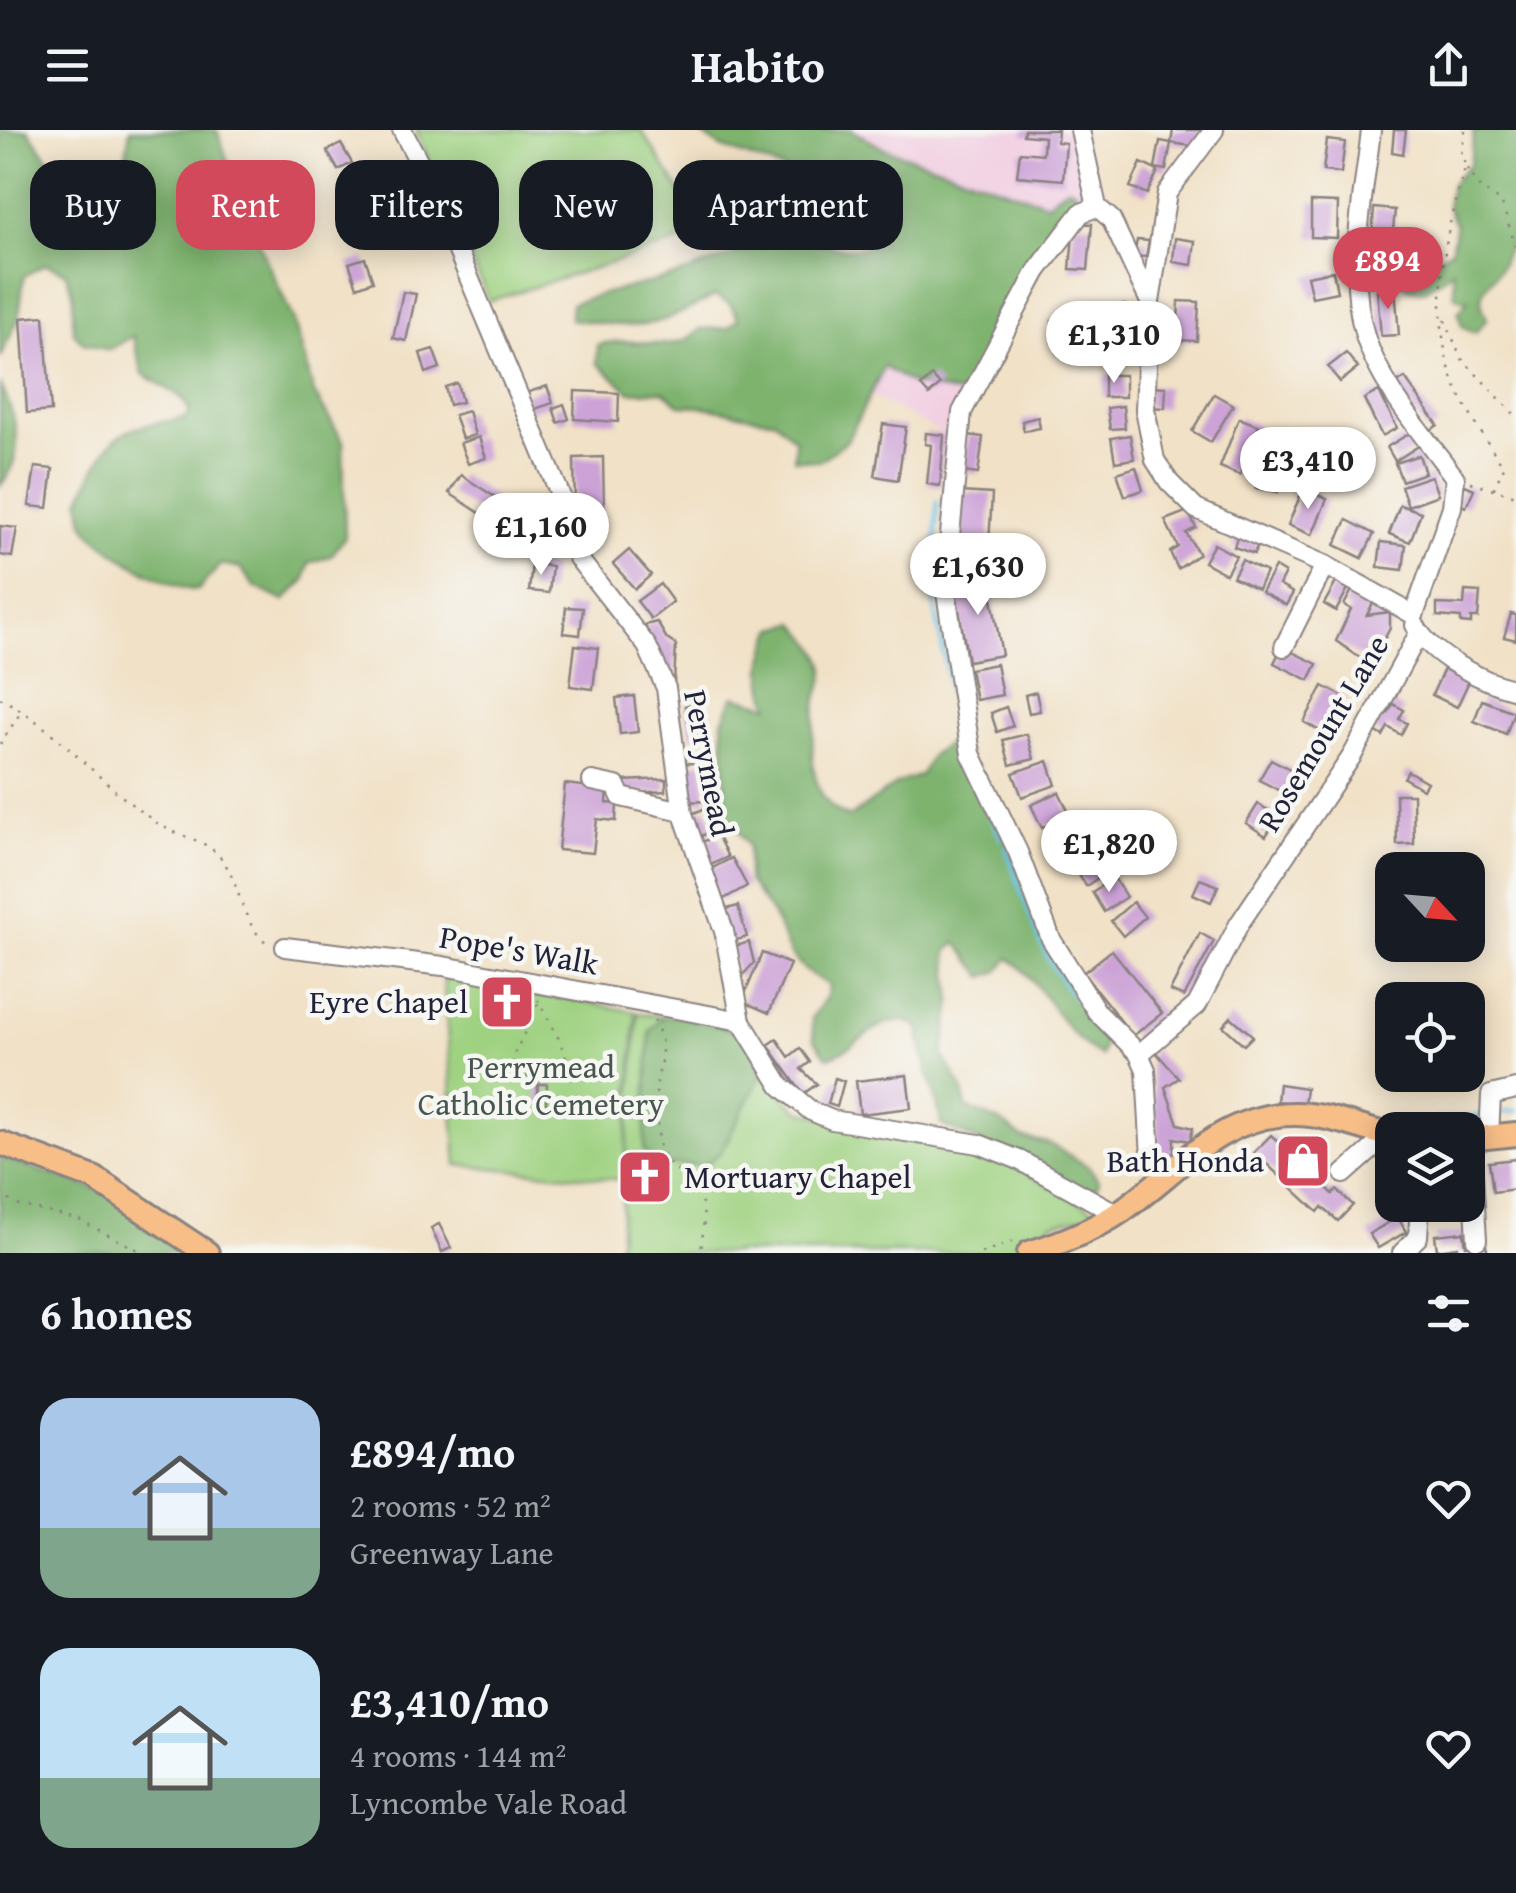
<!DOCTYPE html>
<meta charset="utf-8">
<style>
body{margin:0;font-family:"Gentium Book Plus",serif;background:#242831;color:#f1f3f6;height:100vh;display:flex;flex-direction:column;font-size:38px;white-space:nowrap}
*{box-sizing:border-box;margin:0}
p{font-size:32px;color:#9ea1a6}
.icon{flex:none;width:55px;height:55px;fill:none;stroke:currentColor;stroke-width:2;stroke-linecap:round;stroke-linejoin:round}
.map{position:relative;height:1123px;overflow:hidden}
.details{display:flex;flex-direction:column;background:#171b24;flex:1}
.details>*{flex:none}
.top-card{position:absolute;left:30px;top:30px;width:1000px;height:90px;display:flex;gap:20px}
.needle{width:65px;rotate:116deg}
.fabs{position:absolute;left:1375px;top:722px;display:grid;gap:20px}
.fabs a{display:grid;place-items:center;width:110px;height:110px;border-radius:20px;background:#171b24;box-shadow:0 5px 25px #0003;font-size:50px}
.price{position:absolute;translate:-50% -85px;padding:0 22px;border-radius:35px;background:#fff;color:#222;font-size:32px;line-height:65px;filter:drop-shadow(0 2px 5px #0008)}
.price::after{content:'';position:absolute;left:50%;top:60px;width:30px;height:22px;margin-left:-15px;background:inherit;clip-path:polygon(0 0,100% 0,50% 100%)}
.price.on{background:#d1495b;color:#fff}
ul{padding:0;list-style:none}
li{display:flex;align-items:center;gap:30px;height:250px;padding:0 40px}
li span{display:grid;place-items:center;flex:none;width:280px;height:200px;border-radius:30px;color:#555}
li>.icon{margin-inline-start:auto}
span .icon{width:120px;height:120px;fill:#fffc;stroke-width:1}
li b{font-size:42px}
h2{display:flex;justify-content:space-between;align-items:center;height:120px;padding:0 40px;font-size:42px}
.chip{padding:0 35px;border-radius:30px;background:#171b24;box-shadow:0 5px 25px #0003;font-size:35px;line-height:90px}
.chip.on{background:#d1495b;color:#fff}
header{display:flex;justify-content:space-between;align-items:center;height:130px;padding:0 40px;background:#171b24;font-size:45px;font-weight:800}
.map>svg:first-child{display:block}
</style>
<header><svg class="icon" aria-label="menu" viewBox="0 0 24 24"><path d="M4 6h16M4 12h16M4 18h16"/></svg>Habito<svg class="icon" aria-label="share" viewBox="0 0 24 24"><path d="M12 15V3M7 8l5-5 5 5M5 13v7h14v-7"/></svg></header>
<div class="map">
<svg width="1516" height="1123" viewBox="0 0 1516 1123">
<rect width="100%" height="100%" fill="#f6f6f2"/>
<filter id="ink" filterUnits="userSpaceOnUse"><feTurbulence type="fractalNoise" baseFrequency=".01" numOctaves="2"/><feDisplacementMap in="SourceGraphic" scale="20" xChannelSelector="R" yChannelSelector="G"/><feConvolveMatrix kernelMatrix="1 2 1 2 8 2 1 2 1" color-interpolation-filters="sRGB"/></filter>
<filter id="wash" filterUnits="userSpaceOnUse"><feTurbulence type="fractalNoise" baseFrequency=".0048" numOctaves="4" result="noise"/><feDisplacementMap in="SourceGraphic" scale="40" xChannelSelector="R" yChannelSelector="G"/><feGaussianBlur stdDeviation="2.25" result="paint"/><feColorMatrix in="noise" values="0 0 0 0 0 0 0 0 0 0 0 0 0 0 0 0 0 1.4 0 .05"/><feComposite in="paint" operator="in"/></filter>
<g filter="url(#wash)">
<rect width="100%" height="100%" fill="#f1e1c6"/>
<path fill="#f2cfe2" d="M777,0h294l16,59 -13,30 -41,47 -89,169 -88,-48 65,-147z"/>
<g fill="#9ed180" stroke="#607a5e" stroke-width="2.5">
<path d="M416,0h225l66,103 -218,68z"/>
<path d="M443,843l193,39 -12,165 14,-164 95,13 44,64 22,21 176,40 41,16 77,42 1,6 -44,9 3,12 -52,17h-383l6,-73 -167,-15z"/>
</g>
<g fill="#7eb36e" stroke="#506a54" stroke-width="2.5">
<path d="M0,0h28l41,58h31l25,-27 5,-31h87l29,85 48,106 20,72 29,48 2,96 -14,19 -22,7 -4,17 -21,21 -30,-15 -13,-18 -20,-4 -23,26c-24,2 -102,-43 -113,-66 -3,-6 -3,-16 -5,-23 33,-70 31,-71 106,-83l3,-9 -8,-12 -38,-23 -10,-38 -24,14 -26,-7 -10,-11v-39l-7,-20 -20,-9 -22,12 -5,41 -19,41z"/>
<path d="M696,0h156l31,18 164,55 20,-16 7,2 3,8 -102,188 -16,9 -47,-10 -28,-17 -37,74 -28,20 -25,-2 1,-19 -20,-20c-34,-3 -62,-15 -95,-15l-17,-14 -33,1 -33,-29 1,-18c39,-12 74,14 102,-16l28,-1 11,-9 -9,-15 -15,-8c-67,35 -71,33 -145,23l1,-15c34,-13 69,-18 104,-28 40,-12 75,-33 117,-36 36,-3 45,19 89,3v-18l-99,-56 -62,-22z"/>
<path d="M1474,0h42c0,26 0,73 0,97 -2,6 -11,29 -14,36 -10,25 -31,23 -15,56l-12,14 -13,-7 -4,-14 10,-12 -13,-3 -2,-26 -30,20 -17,-3 5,-17 40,-21 5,-25 -9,-18 4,-23 19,-21z"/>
<path d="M0,253c16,37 28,68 0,103z"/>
<path d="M796,493c11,13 27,29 29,47 1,9 -7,21 -8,30 -6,40 -14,103 33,117l48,-34 23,-8 10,-20 23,-15 13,12 8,41 22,28 77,168 31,52 -4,15c-42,-23 -54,-70 -92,-98l-10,13 -15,6 -27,-34 -10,8 5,50 -9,54 19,33 4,19 37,16 19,15 26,5 41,24 10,14 -4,8h-10l-144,-64c-4,-34 -20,-63 -22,-98 -37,-22 -57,22 -92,30l-13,-18 -2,-21 15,-22 2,-11 -23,-14 -16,-18 -16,-36 -26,-36v-35l-22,-35 -3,-90 11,-25 36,10c-11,-31 -9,-48 5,-78z"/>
<path d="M673,886c29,0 45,15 71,15l18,43 -41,78 -16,13 -49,-1 -12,-14 6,-119 13,-14z"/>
<path d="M0,1027l108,36 87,60h-195z"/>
</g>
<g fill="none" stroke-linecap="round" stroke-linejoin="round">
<g stroke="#6dc4ea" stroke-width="4">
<path d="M937,371l-3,100 28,157 40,81"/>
<path d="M1006,718c23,59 34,119 82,163"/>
<path d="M1121,917l3,11"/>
<path d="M1497,983l19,-2"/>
<path d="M1433,990l50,-5"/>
</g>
</g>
<g id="blocks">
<g fill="#cca2d7">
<path d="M1024,0h34l-1,12 9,1 -3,37 -46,-4 3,-24 23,2 1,-17 -21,-2z"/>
<path d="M1173,0h28l-2,17 -28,-4z"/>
<path d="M1394,0h12l-3,24 -11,-2z"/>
<path d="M1327,10l18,2 -4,31 -18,-2z"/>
<path d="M1160,11l11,2 -5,27 -11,-2z"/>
<path d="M341,14l11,19 -14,7 -11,-19z"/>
<path d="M1141,33l17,8 -11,23 -17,-7z"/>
<path d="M361,50l8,20 -21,8 -7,-20z"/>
<path d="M1311,72l27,1 -1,35 -26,-1z"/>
<path d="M1374,78l21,2 -4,41 -20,-1z"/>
<path d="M373,82l9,24 -12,4 -9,-23z"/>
<path d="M1074,93l18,1 -4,46 -18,-1z"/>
<path d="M1175,108l20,3 -3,24 -19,-3z"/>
<path d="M1137,110l12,1 -3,16 -12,-1z"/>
<path d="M365,128l8,23 -16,6 -8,-24z"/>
<path d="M1333,141l4,21 -25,5 -5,-21z"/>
<path d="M1395,158l4,47 -18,1 -4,-46z"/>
<path d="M403,162l13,2 -10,47 -13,-3z"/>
<path d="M1179,171l20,1 -2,39 -20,-1z"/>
<rect x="1110" y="175" width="15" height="27"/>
<path d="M44,186l7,95 -24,2 -6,-95z"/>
<path d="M1063,189l6,33 -11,2 -6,-33z"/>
<path d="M1100,204l24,1v19l-24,-1z"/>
<path d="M433,219l7,19 -14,5 -6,-20z"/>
<path d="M1346,223l12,15 -18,14 -12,-15z"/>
<rect x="1104" y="245" width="21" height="22"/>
<path d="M932,246l8,9 -11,10 -8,-9z"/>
<path d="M1405,248l33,47 -10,7 -34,-47z"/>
<path d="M457,253l5,19 -13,3 -4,-18z"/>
<path d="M547,256l6,17 -24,8 -6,-17z"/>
<path d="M1149,256l17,1 -1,21 -17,-1z"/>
<path d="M575,261l44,2 -1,29 -44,-3z"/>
<path d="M1379,261l18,37 -15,8 -18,-37z"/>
<path d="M1214,264l19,11 -22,37 -19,-11z"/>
<path d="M564,274l5,15 -11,4 -5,-15z"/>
<path d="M1123,276l2,22 -15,1 -3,-21z"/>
<path d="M468,281l7,24 -13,4 -8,-24z"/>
<path d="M1038,287l2,11 -16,3 -2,-10z"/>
<path d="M1239,288l20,8 -19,49 -20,-8z"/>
<path d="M883,294l23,3 -8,53 -23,-4z"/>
<path d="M1412,302l8,13 -25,16 -8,-14z"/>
<path d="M926,303l18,2 -4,51 -13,-2 4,-39 -6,-1z"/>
<path d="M968,305l15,2 -5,37 -14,-2z"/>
<path d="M1130,305l4,24 -19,3 -4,-24z"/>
<path d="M479,307l7,21 -18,6 -8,-21z"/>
<path d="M1265,318l22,5 -9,39 -22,-4z"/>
<path d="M1419,325l6,18 -23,8 -7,-18z"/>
<path d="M603,327l1,52h-29l-1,-51z"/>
<path d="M35,337l18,2 -5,39 -19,-2z"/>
<path d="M1136,337l7,23 -18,6 -8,-23z"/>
<path d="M461,345l34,22 -12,18 -34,-22z"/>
<path d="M1431,346l7,19 -30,11 -7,-20z"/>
<path d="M1465,355l9,4 -8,18 -10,-5z"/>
<path d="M1303,359l24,10 -15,36 -24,-10z"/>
<path d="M961,362l31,2 -5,82 -31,-2z"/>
<path d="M1400,375l21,7 -11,30 -21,-8z"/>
<path d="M1188,381l8,17 -10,5 13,21 -21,15 -8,-17 8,-5 -13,-27z"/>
<path d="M1347,390l27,14 -12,24 -27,-13z"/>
<path d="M0,396l17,2 -5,29 -12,-2z"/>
<path d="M1237,407l21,7 -4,10 -20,-7z"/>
<path d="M1381,412l25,3 -3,25 -25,-3z"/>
<path d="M1214,414l22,12 -10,18 -22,-12z"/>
<path d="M629,420l22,25 -16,14 -22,-25z"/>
<path d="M1242,430l24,12 -8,17 -25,-12z"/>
<path d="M532,434l20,2 -3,27 -20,-2z"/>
<path d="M1275,437l10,6 -6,12 14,8 -7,12 -25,-13z"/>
<path d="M988,446l14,79 -34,6 -14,-79z"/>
<path d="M1339,447l12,6 -15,28 -12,-7z"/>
<path d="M1357,451l17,20 -7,14 23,-3v16l-15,30 -16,-1 -23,-16 15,-32 -7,-4z"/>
<path d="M660,454l13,18 -22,17 -14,-18z"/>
<path d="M1465,461l15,1 -2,26h-7v6l-10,-1v-5l-24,-2v-12l27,1z"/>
<path d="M566,477l17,1 -3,27 -17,-2z"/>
<path d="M1511,484l5,1v25l-12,-3z"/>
<path d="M657,492l10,17 9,6 -2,38 -8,5 -21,-63z"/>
<path d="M575,515l23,3 -5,41 -23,-3z"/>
<path d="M1282,517l35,17 -8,16 -35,-17z"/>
<path d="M996,534l6,31 -26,5 -6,-31z"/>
<path d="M1444,539l25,12 -12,26 -25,-12z"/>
<path d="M1323,556l23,12 -19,37 -23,-13z"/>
<path d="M1036,562l4,19 -11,2 -4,-18z"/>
<path d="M634,566l4,36 -18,2 -4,-36z"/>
<path d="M1482,570l32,12 -8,22 -32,-13z"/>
<path d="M701,572l8,31 -17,4 -7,-31z"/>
<path d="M1393,574l11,6 -5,9 8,4 -6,12 -13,-8 -5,9 -11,-7 10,-19 6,3z"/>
<path d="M1006,577l7,19 -16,6 -6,-19z"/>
<path d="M1027,604l7,25 -24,6 -7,-25z"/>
<path d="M1271,629l32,17 -11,21 -33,-17z"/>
<path d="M1048,631l8,24 -34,12 -9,-24z"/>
<path d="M703,632l3,39 -21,1 -3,-38z"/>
<path d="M1408,641l19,11 -4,7 -19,-11z"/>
<path d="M666,649v12l-45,3 1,-13z"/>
<path d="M565,654l43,5 -1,14 10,1 -1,17 -19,-2 -4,34 -35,-3z"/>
<path d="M1059,662l11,23 -28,13 -11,-23z"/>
<path d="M1396,664h17l1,50 -17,1z"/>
<path d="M1258,674l20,12 -12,20 -20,-13z"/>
<path d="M706,678l9,22 -21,9 -10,-22z"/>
<path d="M1079,692l11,21 -26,14 -11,-21z"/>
<path d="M717,705l11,22 -22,10 -10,-22z"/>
<path d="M1095,718l15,22 -24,16 -14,-22z"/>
<path d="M732,728l15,28 -27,15 -15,-29z"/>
<path d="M1114,748l12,19 -22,15 -12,-20z"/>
<path d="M1200,749l18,7 -7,16 -18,-8z"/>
<path d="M1133,772l12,15 -22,19 -12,-15z"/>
<path d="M738,776l9,31 -18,5 -10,-31z"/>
<path d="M1200,803l14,8 -30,56 -14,-6z"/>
<path d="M749,812l5,21 -15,16 -9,-31z"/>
<path d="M1112,820l50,63 -29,23 -50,-63z"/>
<path d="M762,823l28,11 -21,49 -27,-12z"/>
<path d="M503,860l12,1 -7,27 -8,-5z"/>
<path d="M1231,887l22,19 -9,9 -21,-19z"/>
<path d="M777,909l12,18 11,-9 10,14 -9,7 16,15 -14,10 -35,-49z"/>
<path d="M1153,919l26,29 -14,9 13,37 15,4 -3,13 -16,-3v18h-13l-12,-96z"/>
<path d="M907,945l4,33 -51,6 -4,-33z"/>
<path d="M835,948l9,3 -7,26 -9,-3z"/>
<path d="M538,954h9l-1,22 -9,-1z"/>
<path d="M1279,954l27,4 -2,16 -27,-3z"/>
<path d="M1271,1005l62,59 4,-4 16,15 -15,16 -16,-14 -4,5 -64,-60z"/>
<path d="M1516,1029v30l-23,3 -4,-30z"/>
<path d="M629,1039l33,3 -1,14 -34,-4z"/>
<path d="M1398,1087l8,15 -28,16 -9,-14z"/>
<path d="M439,1094l12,24 -9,4 -11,-24z"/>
<path d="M1464,1102l2,14 19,-4 3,11h-29l-1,-6 -21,3 -2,-15z"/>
</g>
</g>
</g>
<g filter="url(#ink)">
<use href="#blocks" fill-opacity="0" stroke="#8a8280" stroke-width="2.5"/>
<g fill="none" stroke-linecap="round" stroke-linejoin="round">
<g stroke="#8a8280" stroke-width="22">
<g id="minor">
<path d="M402,0l23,43 140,333 13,52 69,88 19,42 17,126 41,117 17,90 40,65 30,25 21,9 147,24 40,16 98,54"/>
<path d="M1080,0l17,77 14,12 39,83 -5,107 10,51 14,22 27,27 129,56 89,50"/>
<path d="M1371,0c-7,66 -25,141 -6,206 16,51 59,99 90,142l-3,29 -38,108"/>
<path d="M1097,77l-16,6 -44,58 -75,141 -17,174 26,168 47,98 33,87 46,73 42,42 7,16 5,88 16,19"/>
<path d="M1150,172l17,-109 47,-63"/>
<path d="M1415,495c16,31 68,57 101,65"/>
<path d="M1284,517l41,-82"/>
<path d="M592,651l24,5 5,11 61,14"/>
<path d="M285,817l158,19 298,55"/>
<path d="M1139,924l58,-49 42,-81 113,-168 67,-123"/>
<path d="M1489,1007l2,-42 25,-6"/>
<path d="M1471,1009l6,101"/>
<path d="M1344,1044l44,-39"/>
<path d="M1402,1123l16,-16 2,-32"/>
</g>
</g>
<g stroke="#8a8280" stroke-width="28">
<g id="major">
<path d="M1468,1009l48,-5"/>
<path d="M0,1013l94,35 113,75"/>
<path d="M1029,1123c31,-10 63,-22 91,-41 58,-40 99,-98 175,-98 32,0 67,15 97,22"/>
</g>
</g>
<g stroke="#8a8280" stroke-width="2.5" stroke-dasharray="2.5 8" stroke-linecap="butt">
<path d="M1465,0l-4,25 5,11c-22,63 -38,156 -10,221 12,27 31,55 48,80l-11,23"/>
<path d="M1467,38l13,20 21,13 15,47"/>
<path d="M1445,190l16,38 55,58"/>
<path d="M1471,352l45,14"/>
<path d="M0,568c62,33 104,92 162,128 20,12 44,13 59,32 20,25 20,69 48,86"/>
<path d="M0,614l21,-32"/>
<path d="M538,874l-26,55 11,17 23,4 17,-10 3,-12 -7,-19 -21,-39"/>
<path d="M654,890c14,28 6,41 2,68 0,5 2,48 3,55 4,26 33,32 41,55 7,17 2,37 1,55"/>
<path d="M0,1064l17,11 60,14 67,34"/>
<path d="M981,1123l34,-12"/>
</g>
<use href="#minor" stroke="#fff" stroke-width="18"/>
<use href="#major" stroke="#f7be88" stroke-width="22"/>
</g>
</g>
<defs>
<g id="church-square" transform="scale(2.875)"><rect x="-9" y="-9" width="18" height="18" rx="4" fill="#d1495b" stroke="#f6f6f2"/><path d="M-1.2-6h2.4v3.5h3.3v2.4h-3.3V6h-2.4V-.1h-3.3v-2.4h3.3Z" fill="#fff"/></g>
<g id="shop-square" transform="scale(2.875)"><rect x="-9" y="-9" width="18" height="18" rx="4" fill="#d1495b" stroke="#f6f6f2"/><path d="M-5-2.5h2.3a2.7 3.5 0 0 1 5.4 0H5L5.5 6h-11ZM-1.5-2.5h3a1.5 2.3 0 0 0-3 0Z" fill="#fff"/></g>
</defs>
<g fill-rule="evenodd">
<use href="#church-square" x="507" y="872"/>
<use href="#shop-square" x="1303" y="1031"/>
<use href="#church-square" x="645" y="1047"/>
</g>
<g text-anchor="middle" stroke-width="9" stroke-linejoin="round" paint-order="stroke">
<g font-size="32" fill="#22223b" stroke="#f6f6f2">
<text transform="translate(1323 603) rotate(-59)" y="11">Rosemount Lane</text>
<text transform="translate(709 633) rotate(79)" y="11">Perrymead</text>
<text transform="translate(519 820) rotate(10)" y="11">Pope's Walk</text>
</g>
<g font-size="32" fill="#22223b" stroke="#f6f6f2" text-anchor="end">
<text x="468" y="883">Eyre Chapel</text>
<text x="1264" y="1042">Bath Honda</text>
<text x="684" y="1058" text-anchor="start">Mortuary Chapel</text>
</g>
<g font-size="32" fill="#475750" stroke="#f6f6f2">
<text x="541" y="948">Perrymead<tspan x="541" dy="37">Catholic Cemetery</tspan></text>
</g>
</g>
</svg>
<div class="fabs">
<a><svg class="needle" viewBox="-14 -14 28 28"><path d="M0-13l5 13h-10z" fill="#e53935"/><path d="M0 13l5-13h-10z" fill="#9ea1a6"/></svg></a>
<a><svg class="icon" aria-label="locate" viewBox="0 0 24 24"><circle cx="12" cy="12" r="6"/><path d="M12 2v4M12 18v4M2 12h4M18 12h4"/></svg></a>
<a><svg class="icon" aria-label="layers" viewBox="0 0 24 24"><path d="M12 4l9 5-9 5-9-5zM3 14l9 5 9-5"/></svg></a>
</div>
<b class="price on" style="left:1388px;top:182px">£894</b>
<b class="price" style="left:1114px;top:256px">£1,310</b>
<b class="price" style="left:1308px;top:382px">£3,410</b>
<b class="price" style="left:541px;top:448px">£1,160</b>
<b class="price" style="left:978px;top:488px">£1,630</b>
<b class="price" style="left:1109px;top:765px">£1,820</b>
<div class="top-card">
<a class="chip">Buy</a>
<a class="chip on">Rent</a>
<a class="chip">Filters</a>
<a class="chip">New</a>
<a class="chip">Apartment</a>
</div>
</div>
<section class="details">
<h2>6 homes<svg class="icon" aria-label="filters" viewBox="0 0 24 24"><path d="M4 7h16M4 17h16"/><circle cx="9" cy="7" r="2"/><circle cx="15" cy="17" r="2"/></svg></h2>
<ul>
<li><span style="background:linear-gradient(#a9c7e8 65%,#7fa58c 0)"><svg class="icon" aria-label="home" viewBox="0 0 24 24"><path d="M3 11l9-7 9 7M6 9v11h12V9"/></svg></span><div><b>£894/mo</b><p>2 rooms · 52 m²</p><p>Greenway Lane</p></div><svg class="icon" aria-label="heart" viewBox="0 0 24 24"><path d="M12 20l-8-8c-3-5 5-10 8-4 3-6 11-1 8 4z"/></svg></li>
<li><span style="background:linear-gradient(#bfe0f5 65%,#7fa58c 0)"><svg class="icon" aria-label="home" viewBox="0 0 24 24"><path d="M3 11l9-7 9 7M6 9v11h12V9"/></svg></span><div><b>£3,410/mo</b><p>4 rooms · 144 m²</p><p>Lyncombe Vale Road</p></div><svg class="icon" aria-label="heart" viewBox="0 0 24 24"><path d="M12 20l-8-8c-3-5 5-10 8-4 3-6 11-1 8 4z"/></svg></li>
</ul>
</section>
